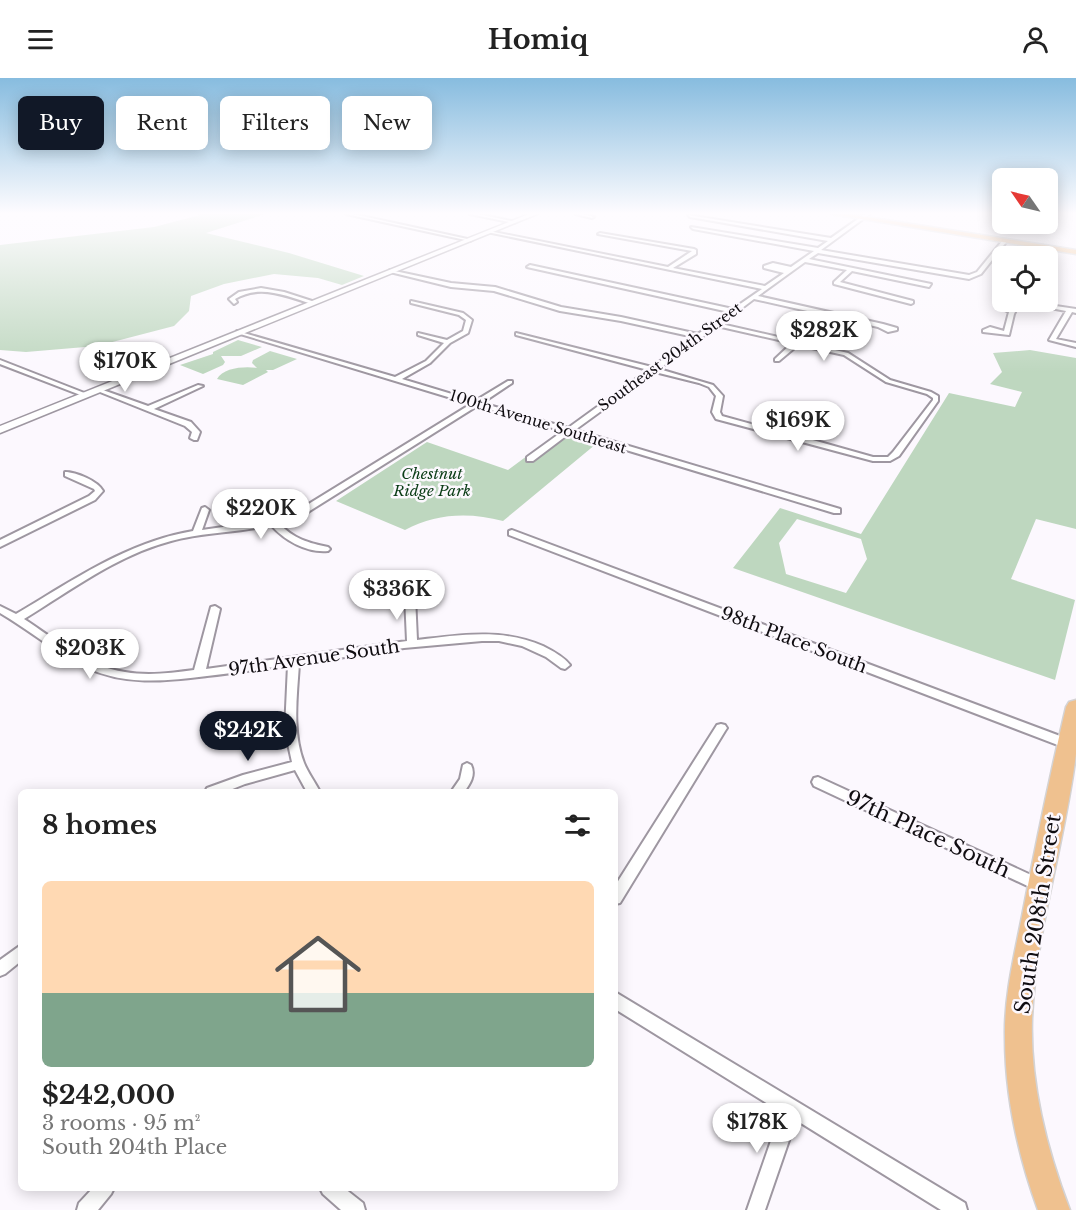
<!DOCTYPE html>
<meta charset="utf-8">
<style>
body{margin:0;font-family:"Libre Baskerville",serif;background:#f2f2f2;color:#222;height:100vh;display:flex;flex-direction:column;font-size:22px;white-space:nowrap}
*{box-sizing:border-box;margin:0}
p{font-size:20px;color:#767676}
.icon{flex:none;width:33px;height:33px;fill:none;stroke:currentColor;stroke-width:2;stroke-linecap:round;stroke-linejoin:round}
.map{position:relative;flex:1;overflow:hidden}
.drawer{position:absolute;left:18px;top:711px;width:600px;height:402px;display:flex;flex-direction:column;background:#fff;border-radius:9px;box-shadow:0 3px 15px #0003}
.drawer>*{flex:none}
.banner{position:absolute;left:18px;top:18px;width:600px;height:54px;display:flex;gap:12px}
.needle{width:39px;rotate:304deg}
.fabs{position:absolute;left:992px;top:90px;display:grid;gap:12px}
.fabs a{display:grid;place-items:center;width:66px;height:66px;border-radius:9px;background:#fff;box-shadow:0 3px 15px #0003;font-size:30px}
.price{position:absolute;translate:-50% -51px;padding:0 14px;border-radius:21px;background:#fff;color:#222;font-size:20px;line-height:39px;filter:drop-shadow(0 2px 3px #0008)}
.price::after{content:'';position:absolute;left:50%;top:36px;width:18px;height:14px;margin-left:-9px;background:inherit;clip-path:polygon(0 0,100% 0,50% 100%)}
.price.on{background:#111827;color:#fff}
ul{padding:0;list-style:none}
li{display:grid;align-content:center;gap:12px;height:318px;padding:0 24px}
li+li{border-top:2px solid #e0e0e0}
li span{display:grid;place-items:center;height:186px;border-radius:9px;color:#555}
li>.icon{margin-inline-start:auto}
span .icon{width:108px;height:108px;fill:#fffc;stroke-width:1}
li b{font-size:26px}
h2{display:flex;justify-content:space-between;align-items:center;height:72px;padding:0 24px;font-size:26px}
.tag{padding:0 21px;border-radius:9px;background:#fff;box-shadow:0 3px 15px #0003;font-size:21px;line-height:54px}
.tag.on{background:#111827;color:#fff}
header{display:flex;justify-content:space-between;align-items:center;height:78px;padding:0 24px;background:#fff;font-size:27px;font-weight:700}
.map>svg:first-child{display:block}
</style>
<header><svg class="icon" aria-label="menu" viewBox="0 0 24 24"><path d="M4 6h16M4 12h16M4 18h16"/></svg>Homiq<svg class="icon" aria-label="person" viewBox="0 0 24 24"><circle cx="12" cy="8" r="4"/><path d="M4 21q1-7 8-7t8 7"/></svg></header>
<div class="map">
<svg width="1076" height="1132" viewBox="0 0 1076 1132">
<rect width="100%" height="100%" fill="#fcf8fe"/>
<g fill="#bed7bf" fill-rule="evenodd">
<path d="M196,136h69l-59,19 83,20 75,23 -22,9 -24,-7 -44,-4 -50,10 -33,12 -2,15 -15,15 -77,20 -71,6 -26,-2v-105l154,-18 46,-12z"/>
<path d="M238,262l24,7 -21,9h-20l4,6 -2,3 -20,9 -23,-9 33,-11v-2z"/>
<path d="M1030,272l46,8v171l-40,-10 -25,60 64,21 -20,80 -322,-112 47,-60 81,26 88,-141 66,14 7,-15 -32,-8 12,-12 -9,-19zM797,441l64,20 6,20 -21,34 -60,-19 -7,-31z"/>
<path d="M270,273l27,8 -24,11h-7l2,2 -25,13 -26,-6c6,-11 27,-13 40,-11l-5,-5 1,-3z"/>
<path d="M558,355l38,11 -93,77c-33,-9 -67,-8 -98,9l-69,-29 91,-59 81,28z"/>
</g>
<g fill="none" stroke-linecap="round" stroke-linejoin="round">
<g stroke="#9e97a1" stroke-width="4">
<g id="street">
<path d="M346,136h7l119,26 -2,1z"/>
<path d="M470,136h8l38,8 -2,1z"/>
<path d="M575,136h8l11,3 -2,1z"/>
<path d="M865,136h5l-49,36 148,25 8,-3 26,-32 4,1 -26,33 -12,5 -151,-26 -9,6 122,25 -2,3 -77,-16 -12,11 73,19v2l-2,1 -77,-20v-2l13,-12 -42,-8 -47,34 125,28 14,4v2l-9,2 -10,-5 -124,-28 -33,25 127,29 42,27 41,12 7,4v5l-39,55 -9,5h-17l-157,-42 -4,-7 4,-16 -7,-9 -10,-4 -44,-11 -80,58 265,79v4h-6l-264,-80 -37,28h-6v-4l36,-26 -86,-25 -177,111 -21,6c14,16 30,20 49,24l2,2 -2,2c-21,2 -43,-10 -57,-26 -33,8 -68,7 -100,16 -54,14 -101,50 -147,78 31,20 63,48 101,53 23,4 46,1 69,-2l17,-63 4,-1 5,3 -14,60 201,-28 -2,-45 5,-3 5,3 2,44c43,-5 85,-12 126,6 10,5 21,11 27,19l-5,4 -4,-1 -15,-11 -24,-11 -23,-5h-17l-78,7 -105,16c-2,32 -7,68 5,99 4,10 11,19 16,29h-13l-12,-22 -50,14 -20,8h-20l2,-4 36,-13 49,-13 -7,-32 3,-65c-27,4 -54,8 -81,11 -42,5 -82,10 -122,-9 -30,-15 -56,-37 -85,-54v-7l16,8c56,-33 111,-72 177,-83l9,-23 3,-1 4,3 -7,20 63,-9 29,-8 177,-109 -234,-71v-2l158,46 31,-16 18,-18 -26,-8v-2l29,7 16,-9 3,-11 -7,-5 -48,-12v-2l52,12 9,7 -4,13 -18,10 -20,20 -28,16 73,22 33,-20h4v2l-30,20 86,25 80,-58 -132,-35v-2l136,34 42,-30 -73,-16 -61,-10 -66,-20 -43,-4 -61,-15v-2l61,13 44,4 66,20 60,10 77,17 31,-22 -202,-45 3,-2 203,44 29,-20 -275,-57 2,-1 179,36 24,-16 -94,-17 2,-1 94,16 2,1v4l-23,14 92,18 19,-13 -20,-5v-2l9,-3 18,4 23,-16 -121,-22 -2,-2 127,21 10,-7 -138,-24 -2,-2 143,23zM717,248l75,17 -17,16v2h4l19,-16 46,10 42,27 41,12 6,4v2l-40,52 -5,5h-15l-78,-22 22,-22 1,-2 -4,-2 -26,25 -66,-18 -2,-4 3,-16 -10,-11 -54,-16z"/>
<path d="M261,210l23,4 31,10 -3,2c-26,-8 -52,-20 -77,-5l2,3 -3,2 -5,-5 10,-7z"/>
<path d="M1015,224h14l47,7v4l-4,-1 -16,27 20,4v4l-27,-7 17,-29 -46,-9 -6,12 -5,21 -26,-3v-2l7,-3 14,4 5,-19 -11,-5 3,-2h12z"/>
<path d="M0,282l87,34 1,1 -5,1 -83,-32z"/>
<path d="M198,307l5,1 -49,23 37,13 9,10 -3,8h-3l-4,-2 2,-6 -7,-6 -90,-36 5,-1 48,17z"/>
<path d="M65,394c11,0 33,9 38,19l-8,9 -95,47v-7l89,-44 6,-5 -1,-2 -29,-13z"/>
<path d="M512,452l564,212v10l-567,-217v-4z"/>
<path d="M721,646l4,1 2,3 -2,3 -105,172 -5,1v-18l102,-161z"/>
<path d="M467,685l4,2c5,10 -1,19 -7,27h-13l9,-13 3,-14z"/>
<path d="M818,699l226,104 2,4 -2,4 -5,2 -5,-2 -220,-103 -2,-4 2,-4z"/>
<path d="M21,867v16l-16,13 -5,2v-16z"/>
<path d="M615,914l350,211 2,7h-26l-145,-90 -31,90h-18l34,-98 -166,-103z"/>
<path d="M93,1110h21l-3,6 -13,16h-21l2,-7z"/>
<path d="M320,1110h24l19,15 2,7h-24l-18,-16z"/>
</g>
</g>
<g stroke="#9e97a1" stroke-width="3">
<path id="secondary" d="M529,136h8l-537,219v-7z"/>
</g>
<g stroke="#d4d3d4" stroke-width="3">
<g id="primary">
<path d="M831,136h17l228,36v4z"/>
<path d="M1076,622c0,18 0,37 0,54 -11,89 -40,176 -44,265 -2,65 15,131 38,191h-32c-20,-55 -33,-114 -33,-173 -1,-42 10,-84 18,-126 13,-68 27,-136 43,-204l3,-5z"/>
</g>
</g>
<use href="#street" fill="#fff" fill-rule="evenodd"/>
<use href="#secondary" fill="#fff" fill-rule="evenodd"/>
<use href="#primary" fill="#efc18f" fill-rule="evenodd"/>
</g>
<linearGradient id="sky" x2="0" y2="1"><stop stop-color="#87bcdf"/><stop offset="0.46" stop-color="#fefcff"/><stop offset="1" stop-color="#fefcff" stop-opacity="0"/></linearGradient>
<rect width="1076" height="294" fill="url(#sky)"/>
<g text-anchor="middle" stroke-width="5" stroke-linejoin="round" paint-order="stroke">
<g font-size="15" fill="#100d11" stroke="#fcf8fe">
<text transform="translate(670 279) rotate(-36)" y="5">Southeast 204th Street</text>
<text transform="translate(538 344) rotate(17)" y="5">100th Avenue Southeast</text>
</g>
<g font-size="15" font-style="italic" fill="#0b3d17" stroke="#fcf8fe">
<text x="432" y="401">Chestnut<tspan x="432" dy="17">Ridge Park</tspan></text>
</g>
<g font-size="18" fill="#100d11" stroke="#fcf8fe">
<text transform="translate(794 562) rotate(21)" y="6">98th Place South</text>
<text transform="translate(314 580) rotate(-8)" y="6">97th Avenue South</text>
</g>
<g font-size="21" fill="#100d11" stroke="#fcf8fe">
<text transform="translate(928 756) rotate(25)" y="7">97th Place South</text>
<text transform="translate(1038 836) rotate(-81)" y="7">South 208th Street</text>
</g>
</g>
</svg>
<div class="fabs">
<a><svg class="needle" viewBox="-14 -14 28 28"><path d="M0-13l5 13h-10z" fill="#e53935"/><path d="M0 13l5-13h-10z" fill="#767676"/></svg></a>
<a><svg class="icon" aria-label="locate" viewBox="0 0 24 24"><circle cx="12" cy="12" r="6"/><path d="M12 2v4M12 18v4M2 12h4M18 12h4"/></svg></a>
</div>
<b class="price" style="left:824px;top:284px">$282K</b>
<b class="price" style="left:125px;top:315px">$170K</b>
<b class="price" style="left:798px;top:374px">$169K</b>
<b class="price" style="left:261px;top:462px">$220K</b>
<b class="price" style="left:397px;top:543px">$336K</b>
<b class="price" style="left:90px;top:602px">$203K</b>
<b class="price on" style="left:248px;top:684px">$242K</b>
<b class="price" style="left:757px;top:1076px">$178K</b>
<div class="banner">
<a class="tag on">Buy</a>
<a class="tag">Rent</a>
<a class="tag">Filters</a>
<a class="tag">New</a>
</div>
<section class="drawer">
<h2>8 homes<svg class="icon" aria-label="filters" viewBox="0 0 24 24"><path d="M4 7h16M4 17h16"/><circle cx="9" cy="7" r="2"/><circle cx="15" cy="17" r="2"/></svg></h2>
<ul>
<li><span style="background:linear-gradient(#ffd9b3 60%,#7fa58c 0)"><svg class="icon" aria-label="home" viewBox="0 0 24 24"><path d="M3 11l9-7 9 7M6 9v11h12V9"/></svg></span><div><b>$242,000</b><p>3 rooms · 95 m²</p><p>South 204th Place</p></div></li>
</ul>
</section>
</div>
